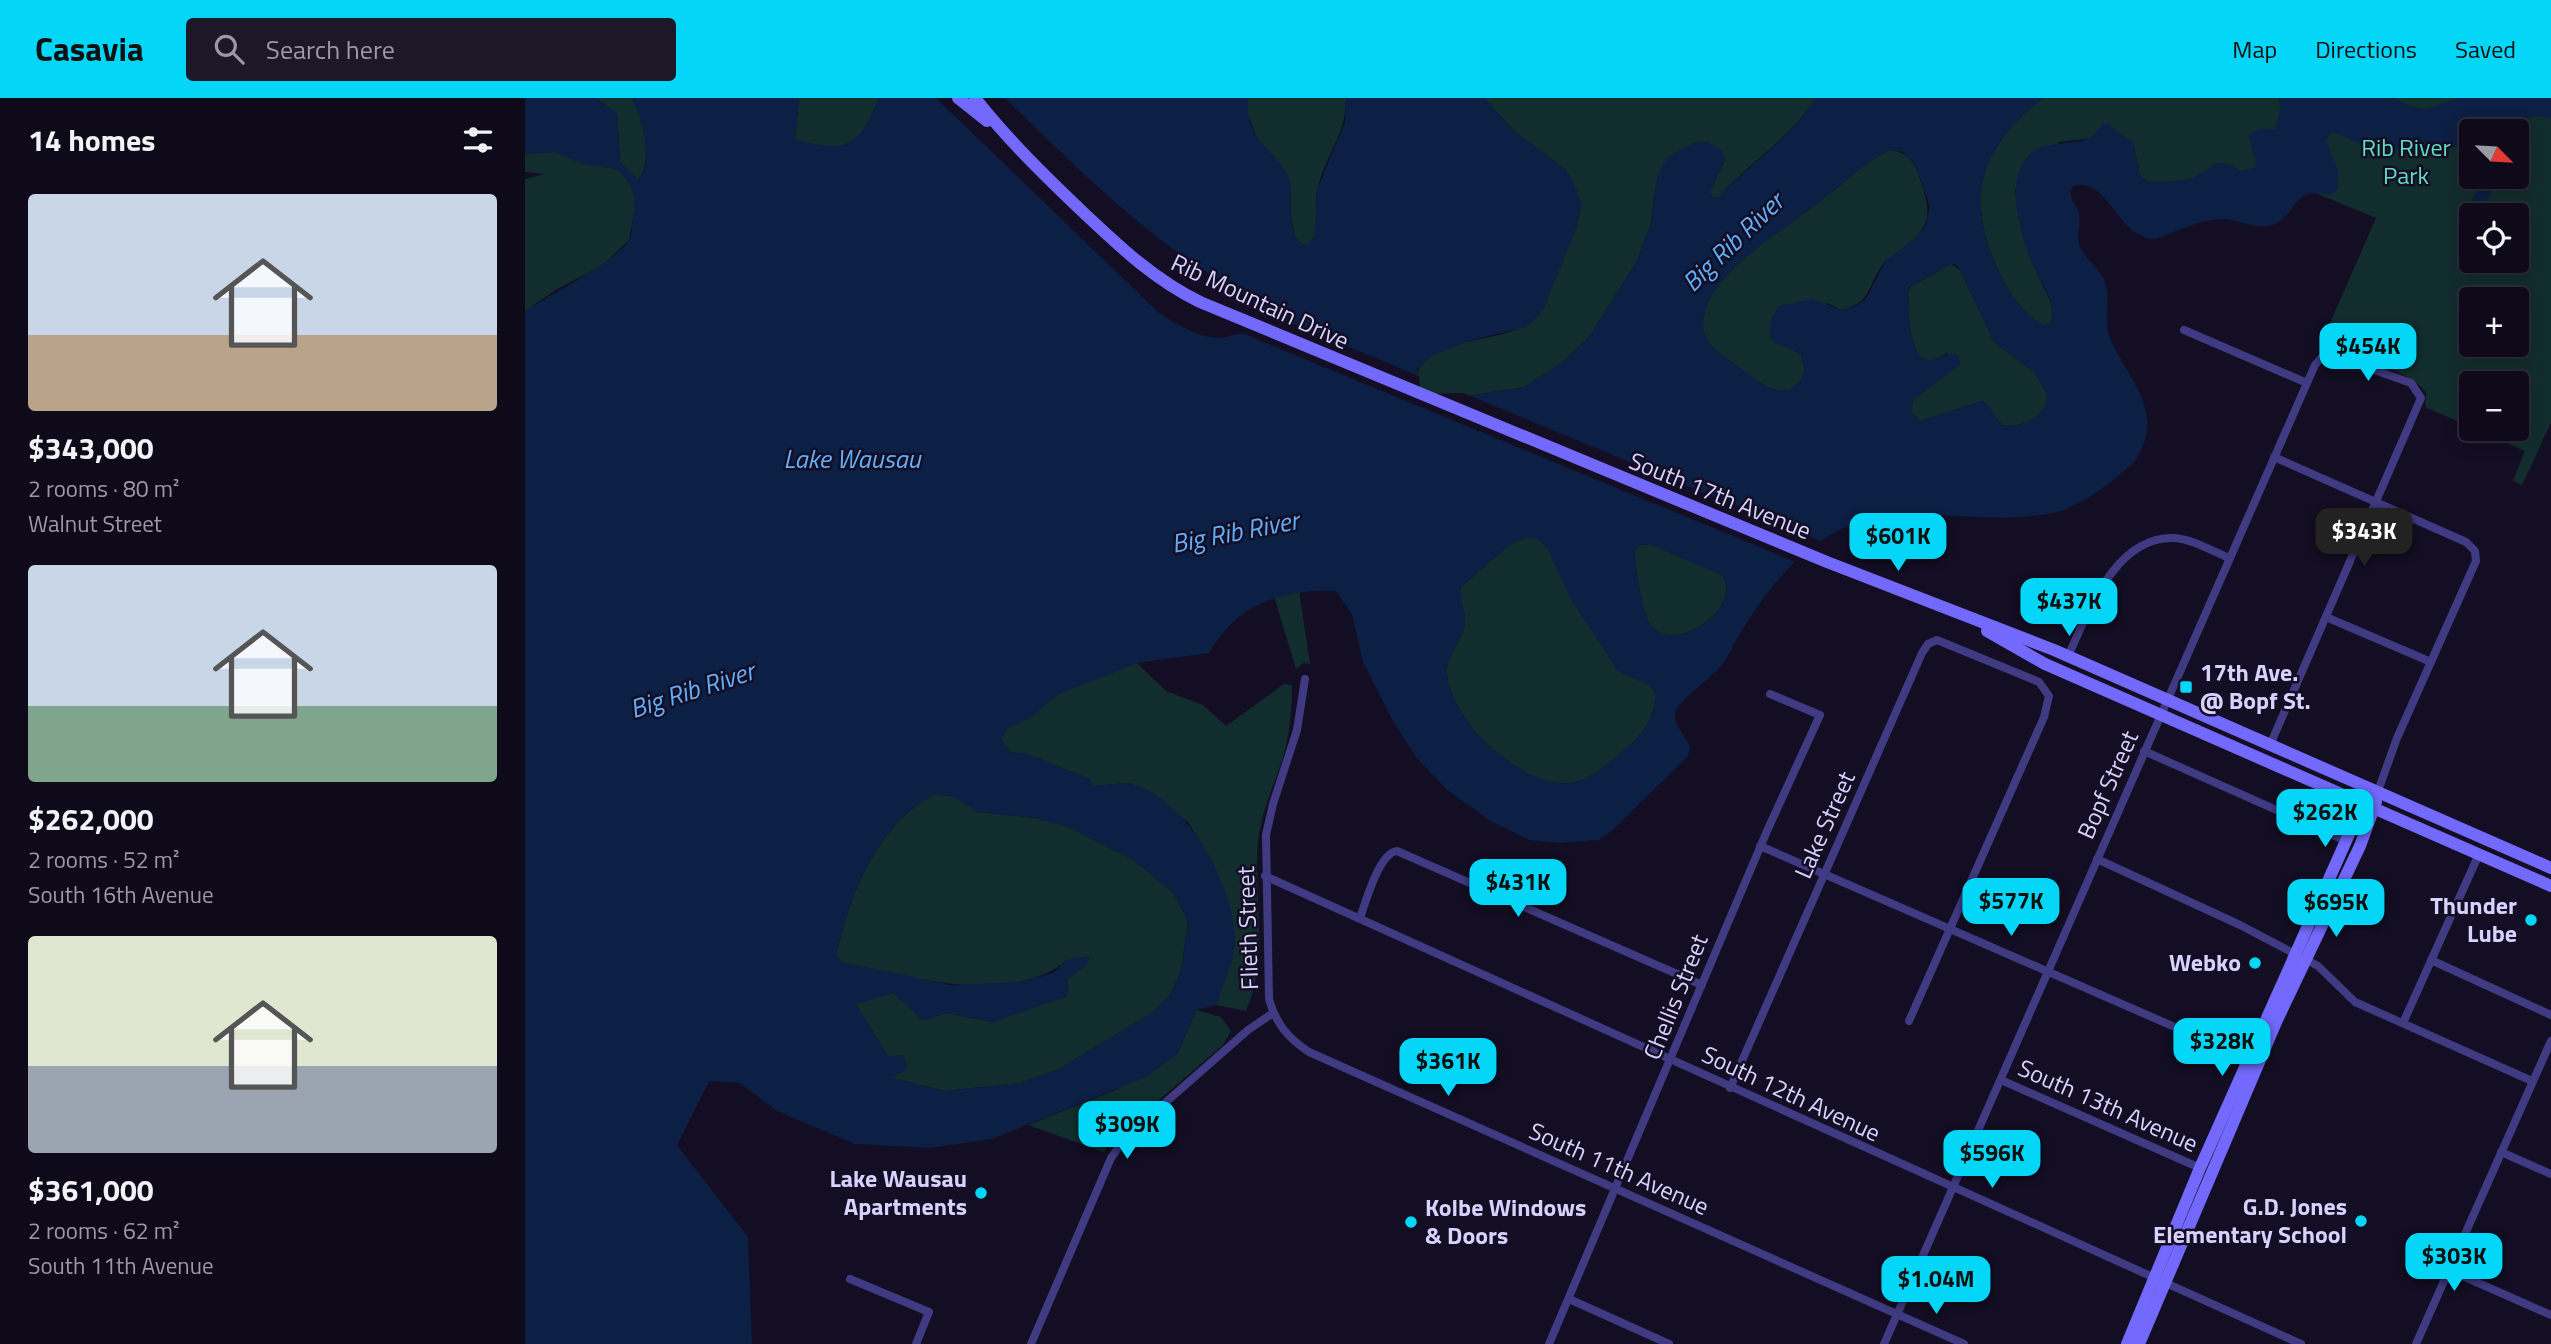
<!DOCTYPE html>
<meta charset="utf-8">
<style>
body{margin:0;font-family:"Titillium Web",sans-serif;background:#1c1827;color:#f1f3f6;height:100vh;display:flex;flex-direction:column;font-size:26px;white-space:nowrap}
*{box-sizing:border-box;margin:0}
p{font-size:23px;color:#9b9aa2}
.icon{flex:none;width:38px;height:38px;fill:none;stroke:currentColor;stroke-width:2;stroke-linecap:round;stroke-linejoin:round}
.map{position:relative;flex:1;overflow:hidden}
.drawer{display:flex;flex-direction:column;background:#0e0a1a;width:525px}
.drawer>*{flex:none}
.needle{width:46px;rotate:114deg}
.controls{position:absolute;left:1934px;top:21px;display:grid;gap:14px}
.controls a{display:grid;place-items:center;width:70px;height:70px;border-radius:7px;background:#0e0a1a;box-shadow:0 4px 18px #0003,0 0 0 2px #2e2b39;font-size:35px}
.price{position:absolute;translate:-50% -60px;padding:0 16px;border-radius:14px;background:#04d6f8;color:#111;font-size:23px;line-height:46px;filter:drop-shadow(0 2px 4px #0008)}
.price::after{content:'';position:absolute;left:50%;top:42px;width:21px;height:16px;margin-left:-10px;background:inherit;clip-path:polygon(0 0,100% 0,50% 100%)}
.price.current{background:#222;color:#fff}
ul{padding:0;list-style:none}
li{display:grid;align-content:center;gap:14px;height:371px;padding:0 28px}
li span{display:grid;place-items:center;height:217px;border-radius:7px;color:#555}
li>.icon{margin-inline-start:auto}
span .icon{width:126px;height:126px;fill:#fffc;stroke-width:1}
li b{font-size:30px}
h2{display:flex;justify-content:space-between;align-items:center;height:84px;padding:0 28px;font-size:30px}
header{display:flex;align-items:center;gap:42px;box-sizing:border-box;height:98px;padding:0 35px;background:#04d6f8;color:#111}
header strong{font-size:33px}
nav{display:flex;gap:38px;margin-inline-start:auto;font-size:24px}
.search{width:490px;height:63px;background:#1c1827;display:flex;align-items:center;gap:18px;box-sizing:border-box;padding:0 24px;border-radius:7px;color:#9b9aa2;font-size:26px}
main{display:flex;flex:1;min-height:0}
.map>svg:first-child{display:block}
</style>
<header>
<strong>Casavia</strong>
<div class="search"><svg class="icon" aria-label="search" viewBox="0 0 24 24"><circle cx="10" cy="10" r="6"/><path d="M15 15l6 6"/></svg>Search here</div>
<nav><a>Map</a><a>Directions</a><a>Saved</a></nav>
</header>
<main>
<section class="drawer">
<h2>14 homes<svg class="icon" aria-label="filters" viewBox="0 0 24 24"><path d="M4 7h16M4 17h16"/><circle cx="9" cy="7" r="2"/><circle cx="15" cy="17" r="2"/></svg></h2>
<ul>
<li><span style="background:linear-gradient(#c9d6e8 65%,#b9a48a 0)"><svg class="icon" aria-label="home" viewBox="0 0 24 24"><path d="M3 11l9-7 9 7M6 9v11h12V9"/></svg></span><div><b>$343,000</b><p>2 rooms · 80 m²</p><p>Walnut Street</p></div></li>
<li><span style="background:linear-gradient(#c9d6e8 65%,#7fa58c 0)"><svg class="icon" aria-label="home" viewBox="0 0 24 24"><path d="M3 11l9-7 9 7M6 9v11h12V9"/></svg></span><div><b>$262,000</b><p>2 rooms · 52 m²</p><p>South 16th Avenue</p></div></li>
<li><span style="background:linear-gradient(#dfe7d0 60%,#9aa5b1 0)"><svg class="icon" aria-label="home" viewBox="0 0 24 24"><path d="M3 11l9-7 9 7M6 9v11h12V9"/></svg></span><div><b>$361,000</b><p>2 rooms · 62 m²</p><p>South 11th Avenue</p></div></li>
</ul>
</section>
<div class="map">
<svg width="2026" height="1246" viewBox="0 0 2026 1246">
<rect width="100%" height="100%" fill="#130e23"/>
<g fill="#122d2d" fill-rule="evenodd">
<path d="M71,0h36c10,22 23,60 6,82l-18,-18 -3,-49z"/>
<path d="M274,0h80c-20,51 -33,55 -84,42z"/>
<path d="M723,0h98c1,35 -22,60 -29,93 -4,19 6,38 -8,53h-7l-7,-5 -13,-72 -23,-24 -12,-31z"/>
<path d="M959,0h330l1,1c-24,39 -67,64 -97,99l-6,-1 -2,-6 15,-32 -67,15 -8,53 -14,36 -47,74 -30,28 -35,22 -75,12 -22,-2 -12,-17c13,-53 102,-29 127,-70 6,-8 6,-22 9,-31 8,-32 16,-64 23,-95l-10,-16 -48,-35z"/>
<path d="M1518,0h508v325l-29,62 -9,-4 12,-30 -51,-22h43v-46h-46v44l-46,-20 1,-15c-15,-20 -80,-43 -105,-42l-1,-4 56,-128 -121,-50 -15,3c-25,-19 -28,2 -51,8 -12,3 -27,2 -40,3l-9,-6 -7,-33 -42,-5 -32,4 -44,47c6,34 13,66 28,97 6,12 13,24 8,37l-8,3c-21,-14 -36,-35 -46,-58 -33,-74 -15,-122 46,-170zM1946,33h46v46h-46zM1946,117h46v46h-46zM1946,201h46v46h-46z"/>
<path d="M1364,52c17,2 25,10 30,26 11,34 16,47 -15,72 -7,5 -16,9 -21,16 -16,22 -11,39 -42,46l-14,-7 -53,39 27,12 4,17c-17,39 -46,11 -68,-5 -12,-10 -30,-18 -33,-34 -4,-14 5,-35 13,-45 27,-35 69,-59 103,-86 23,-17 43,-38 69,-51z"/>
<path d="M29,54l64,17 15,17 3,17 -7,37 -27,26 -45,23 -32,22v-132l20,-5 -20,-2v-18z"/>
<path d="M1426,166l9,6 34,72 40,30 13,21c1,24 -24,35 -44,32 -10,-7 -10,-17 -21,-24l-62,20 -9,-9 2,-13 47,-35 -13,-11c-4,2 -11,7 -16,7 -23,3 -22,-51 -23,-67l2,-6z"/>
<path d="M1002,439l11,2 10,10 70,122 33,14 5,11c-2,25 -15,41 -35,57 -15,12 -31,28 -50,30 -49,6 -121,-62 -124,-110 -1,-19 16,-32 18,-50 1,-13 -7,-23 -4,-36l48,-42z"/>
<path d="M1125,446l72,31c22,31 -45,80 -70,52 -11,-12 -15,-58 -18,-75l5,-7z"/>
<path d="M774,493l11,73 -7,-1 -7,6 -22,-73z"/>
<path d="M612,565l29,28 37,14 23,21 58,-42 8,1c0,24 -2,46 -8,69 -9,30 -23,57 -26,88 -5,55 12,115 -12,169l-30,-6 19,-59 -22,-83 -25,-41 -58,-39 -36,3 -5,-7 -61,-25 -19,-2 -8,-14 7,-10 23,-11 27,-23z"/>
<path d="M411,696l19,3 23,15 58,6 33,9 63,32 41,33 15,29 -7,50 -11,24 -18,18 -93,56 -38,14 -76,8 -53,-13 -4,-22 -33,-52 38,-12 30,28 24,-7 45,9 75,-26 1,-18 18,-13 -18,-6c-55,49 -162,17 -227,4l-5,-6c12,-59 42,-136 100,-163z"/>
<path d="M671,912l25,7 10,14 -8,14 -114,98 -5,9 -76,-27 90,-36 60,-36z"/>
</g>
<g fill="#0c1f44" fill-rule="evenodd">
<path d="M0,0h71l21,15 3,49 18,18c17,-21 4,-60 -6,-82h167l-4,42c51,13 64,9 84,-42h57l222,214c15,11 40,25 60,26 9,0 18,-6 32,-5l10,-30c-98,-49 -177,-129 -255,-205h243c-3,50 35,53 42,85 4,19 -5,47 12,61h7l5,-6 3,-48 28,-68 1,-24h138l32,35 48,35 10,16 8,20 -5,22 -34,84 -17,17 -58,14 -37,15 -14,14v19l32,10 75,-12 35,-22 30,-28 47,-74 14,-36 8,-53 10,-17 25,-14 14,-1 14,8 4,8 -15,33 2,6 6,1c28,-32 79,-63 96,-100h229c-61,48 -79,96 -46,170 10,23 25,44 46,57l8,-2c8,-20 -12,-42 -19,-60 -10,-25 -22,-64 -13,-91 13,-40 56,-22 73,-36 4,-3 7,-8 11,-12h5l25,19 7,33 9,6c13,-1 28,0 40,-3 23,-6 26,-27 51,-8l15,-3 1,-6 -8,-27 11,-6h16l5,-18 -1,-13h114l20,9 14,2 31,-11h93v20l-15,-2 -23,7 -4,8h-38v18c-27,-6 -55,3 -83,-1 -10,-1 -23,-2 -32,-6 -10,-4 -15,-10 -26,-9l-4,8 12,30v19l-8,5c-39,-10 -32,21 -58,30 -17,6 -32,-6 -49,-6 -22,0 -47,13 -68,20 -38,0 -45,-62 -82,-53 -7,10 4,18 6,29 3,12 -5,23 3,36 6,10 18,18 22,29 8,18 -1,40 6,58 15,36 52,70 31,112 -4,6 -6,13 -12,17 -21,18 -49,40 -77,46 -85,18 -164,-25 -241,35 -31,24 -53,56 -73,89 -6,9 -9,20 -16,28 -9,12 -47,38 -47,48 -1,11 10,24 15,33l-2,10 -74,73 -15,11 -39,3 -31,-3 -37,-18 -45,-32 -31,-33 -23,-36 -30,-59 -11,-48 -16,-23c-54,-2 -99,13 -127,62l-72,10 -79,31 -27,23 -23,11 -7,10 8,14 19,2 61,25 5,7c11,0 28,-5 37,-2 57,14 105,105 104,159 -1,20 -13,44 -19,62l-20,5 -18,43 -32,24 -154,62 -62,9 -75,-4 -78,-33 -37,-28 -31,-2 -32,64 71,92 4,107h-227v-1033c21,-14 98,-53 105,-73 2,-6 2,-15 3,-21 4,-22 -1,-32 -15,-48l-35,-5 -29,-12 -29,2zM1364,52l14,2 12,12 15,43 -5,20 -21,21 -17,11 -22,41 -12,7 -12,3 -28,-11 -34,7 -8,13 -1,18 4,5 27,12 4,17c-17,39 -46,11 -68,-5 -12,-10 -30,-18 -33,-34 -4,-14 5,-35 13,-45 27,-35 69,-59 103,-86 23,-17 43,-38 69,-51zM1426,166h4l5,6 34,72 40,30 13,21c1,24 -24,35 -44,32 -10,-7 -10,-17 -21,-24l-62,20 -9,-9 2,-13 47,-34 -2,-10c-12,-4 -15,4 -26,5 -24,4 -23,-51 -24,-67l1,-6zM1002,439l11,2 10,10 21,47 49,75 33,15 5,10c-2,26 -15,41 -35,57 -15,12 -31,28 -50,30 -49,5 -121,-62 -124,-110 -1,-19 16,-32 18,-50 1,-13 -7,-23 -4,-36l48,-42zM1125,446l72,31c22,31 -44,80 -70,52 -10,-11 -15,-58 -18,-75l5,-7zM411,696l19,3 23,15 58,6 33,9 63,32 41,33 15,29 -7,50 -11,24 -18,18 -93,56 -39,14 -75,8 -53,-13 16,-9 -5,-14 -15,1 -32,-52 37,-11 30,27 24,-7 45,9 75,-26 1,-18 19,-13 3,-9 -22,3 -15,14 -31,9 -71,3 -110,-23 -5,-6c12,-58 42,-135 100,-162z"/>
<path d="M1959,79h16l-14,25 -14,7 -2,-4z"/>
</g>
<path fill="#130e23" d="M730,210l164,68 1,11 8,7 35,-1 362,150 -27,20 -566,-234 16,1z"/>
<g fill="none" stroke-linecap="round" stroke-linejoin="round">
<g stroke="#403a82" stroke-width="8">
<path d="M1659,232l123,53"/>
<path d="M1749,359l192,85 9,9 1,10 -79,177 -19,53"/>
<path d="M1801,519l105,45"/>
<path d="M1543,558c20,-43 47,-120 106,-118 18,1 38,13 55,20"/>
<path d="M780,581l-8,51 -24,74 -7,31 3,164c7,25 19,39 40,53l655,292"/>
<path d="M1619,653l202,90"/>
<path d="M1235,748l488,213"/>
<path d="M1572,761l143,66 78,41 37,36 177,79"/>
<path d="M740,778l1036,468"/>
<path d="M835,820c6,-17 19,-65 37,-67l305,134"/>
<path d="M1906,862l120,55"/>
<path d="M1878,925l76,-169"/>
<path d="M1476,982l199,88"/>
<path d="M1205,990l192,-435 6,-9 9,-4 102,42 10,14 -5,21 -135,304"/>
<path d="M1976,1054l50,22"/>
<path d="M1924,1172l102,45"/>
<path d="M325,1181l79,33 -13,32"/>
<path d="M1044,1201l100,45"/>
<path d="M506,1246l80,-186 14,-20 123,-108 25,-17"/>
<path d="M1024,1246l218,-513 53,-116 -50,-21"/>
<path d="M1359,1246l431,-979 6,-7 11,-3 79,28 10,15 -151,347"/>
<path d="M1891,1246l135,-303"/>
</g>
<g stroke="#736afd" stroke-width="12">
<path d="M433,0l29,23"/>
<path d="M450,0c33,42 71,79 110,116 36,34 70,66 115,88l627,260 227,88 497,218"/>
<path d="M1462,533l58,33 506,222"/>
<path d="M1602,1246l73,-176 154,-345 16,-24"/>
<path d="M1614,1246l138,-324 83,-174 16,-44"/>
</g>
</g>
<g fill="#04d6f8" stroke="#130e23" stroke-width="2.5">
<rect x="1654" y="582" width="14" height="14" rx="3.5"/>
<circle cx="2006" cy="822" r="7"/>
<circle cx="1730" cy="865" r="7"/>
<circle cx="456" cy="1095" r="7"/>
<circle cx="1836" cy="1123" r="7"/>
<circle cx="886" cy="1124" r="7"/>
</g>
<g text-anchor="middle" stroke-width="5" stroke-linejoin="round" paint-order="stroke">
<g font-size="24" fill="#5eddc2" stroke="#130e23">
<text x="1881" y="58">Rib River<tspan x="1881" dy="28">Park</tspan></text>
</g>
<g font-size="24" fill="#d8d2fe" stroke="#130e23">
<text transform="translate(735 204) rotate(25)" y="8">Rib Mountain Drive</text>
<text transform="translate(1195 398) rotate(22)" y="8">South 17th Avenue</text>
<text transform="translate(1583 687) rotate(-66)" y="8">Bopf Street</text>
<text transform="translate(1300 727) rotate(-66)" y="8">Lake Street</text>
<text transform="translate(723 830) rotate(-92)" y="8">Flieth Street</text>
<text transform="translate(1151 899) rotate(-68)" y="8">Chellis Street</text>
<text transform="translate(1266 996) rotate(25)" y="8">South 12th Avenue</text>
<text transform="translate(1583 1008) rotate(24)" y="8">South 13th Avenue</text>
<text transform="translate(1094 1071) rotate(24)" y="8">South 11th Avenue</text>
</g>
<g font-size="24" font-weight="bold" fill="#d8d2fe" stroke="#130e23" text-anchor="end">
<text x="1675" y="583" text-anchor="start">17th Ave.<tspan x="1675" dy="28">@ Bopf St.</tspan></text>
<text x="1992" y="816">Thunder<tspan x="1992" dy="28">Lube</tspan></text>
<text x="1716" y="873">Webko</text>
<text x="442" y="1089">Lake Wausau<tspan x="442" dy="28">Apartments</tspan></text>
<text x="1822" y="1117">G.D. Jones<tspan x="1822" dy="28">Elementary School</tspan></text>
<text x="900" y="1118" text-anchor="start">Kolbe Windows<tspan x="900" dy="28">&amp; Doors</tspan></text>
</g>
<g font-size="26" font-style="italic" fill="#61affd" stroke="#130e23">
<text transform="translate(1208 144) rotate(-44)" y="9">Big Rib River</text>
<text x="327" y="370">Lake Wausau</text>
<text transform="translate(710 434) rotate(-11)" y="9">Big Rib River</text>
<text transform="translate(167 592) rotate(-18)" y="9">Big Rib River</text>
</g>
</g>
</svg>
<div class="controls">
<a><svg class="needle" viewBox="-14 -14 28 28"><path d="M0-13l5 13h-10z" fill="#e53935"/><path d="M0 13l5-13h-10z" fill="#9b9aa2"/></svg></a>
<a><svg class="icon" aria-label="locate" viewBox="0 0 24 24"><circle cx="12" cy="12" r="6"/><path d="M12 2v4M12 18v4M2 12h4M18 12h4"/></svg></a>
<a>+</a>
<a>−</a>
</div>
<b class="price" style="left:1843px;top:285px">$454K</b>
<b class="price current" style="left:1839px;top:470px">$343K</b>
<b class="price" style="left:1373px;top:475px">$601K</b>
<b class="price" style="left:1544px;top:540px">$437K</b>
<b class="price" style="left:1800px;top:751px">$262K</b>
<b class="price" style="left:993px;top:821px">$431K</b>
<b class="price" style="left:1486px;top:840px">$577K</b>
<b class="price" style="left:1811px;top:841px">$695K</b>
<b class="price" style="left:1697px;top:980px">$328K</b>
<b class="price" style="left:923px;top:1000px">$361K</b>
<b class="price" style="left:602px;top:1063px">$309K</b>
<b class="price" style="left:1467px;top:1092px">$596K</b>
<b class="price" style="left:1929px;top:1195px">$303K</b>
<b class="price" style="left:1411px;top:1218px">$1.04M</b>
</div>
</main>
